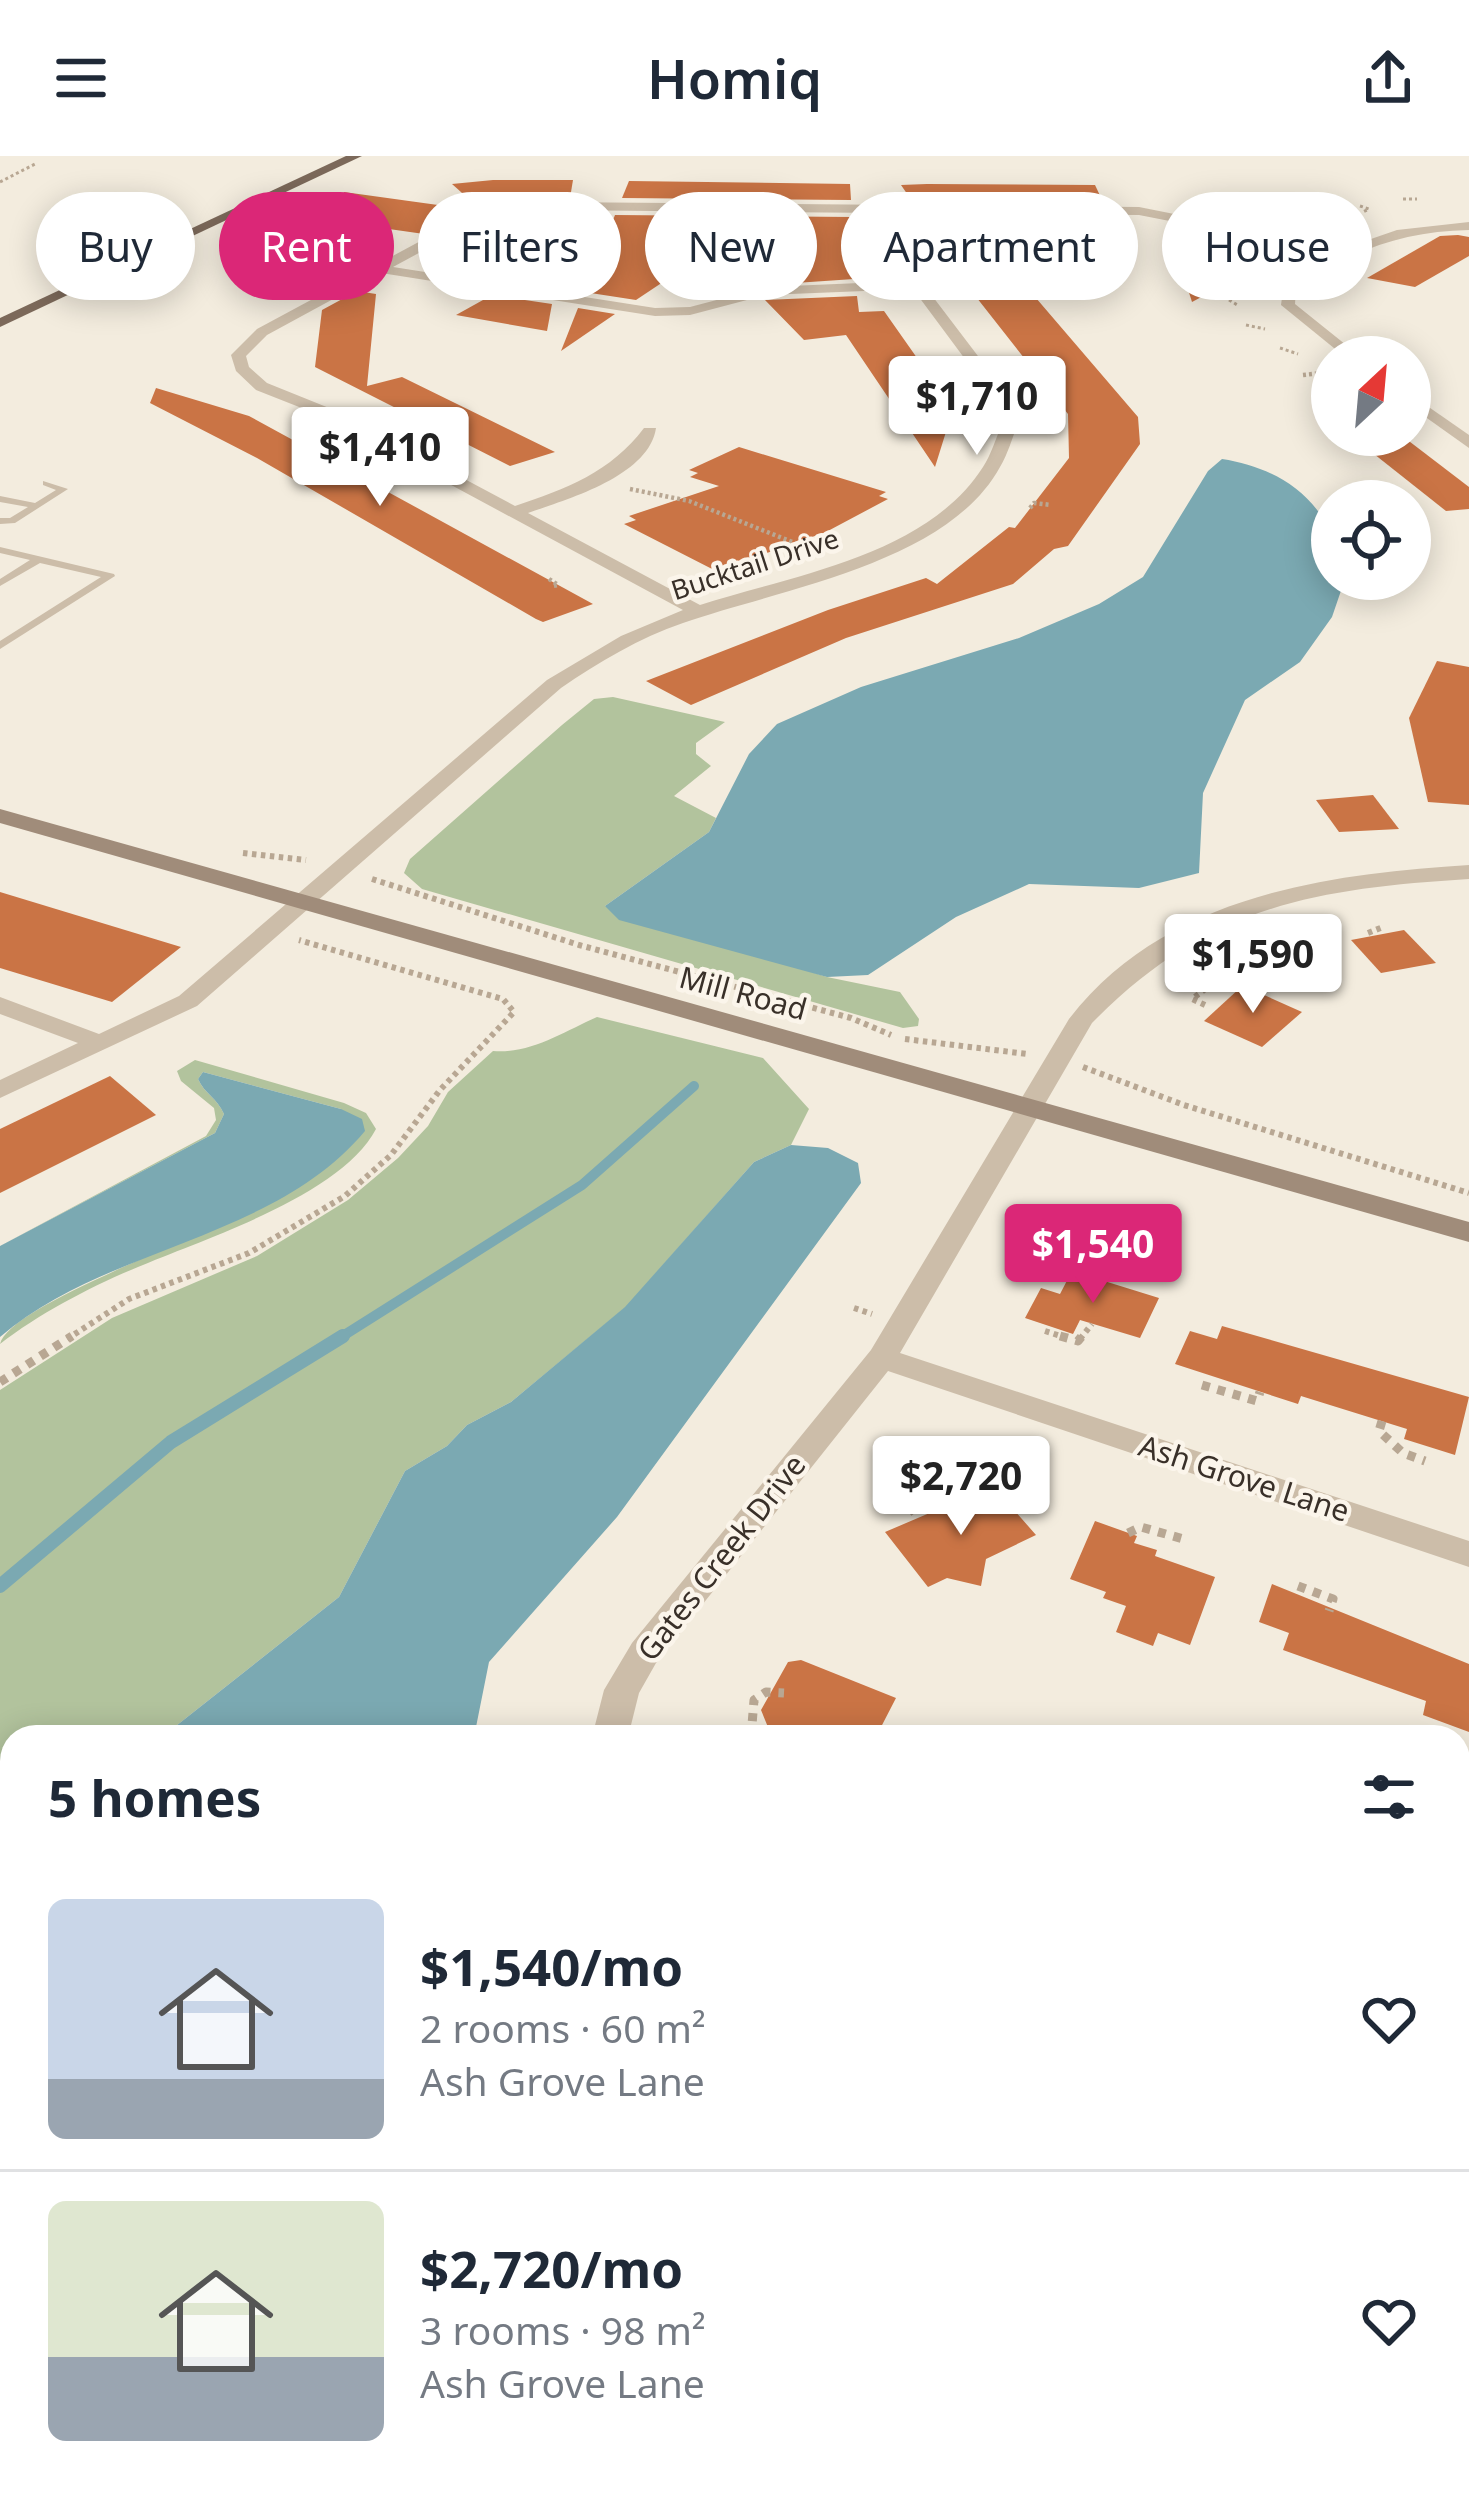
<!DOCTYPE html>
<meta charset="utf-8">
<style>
body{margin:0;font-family:"Noto Sans",sans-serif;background:#f6f6f7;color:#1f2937;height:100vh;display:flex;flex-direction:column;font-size:45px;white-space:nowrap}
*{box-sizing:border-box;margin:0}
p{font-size:39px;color:#747a83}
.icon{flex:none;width:66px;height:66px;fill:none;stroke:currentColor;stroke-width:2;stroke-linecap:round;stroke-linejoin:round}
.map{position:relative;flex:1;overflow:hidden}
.drawer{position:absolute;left:0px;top:1569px;width:1470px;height:771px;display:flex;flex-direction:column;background:#fff;border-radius:36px 36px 0 0;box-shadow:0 6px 30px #0003}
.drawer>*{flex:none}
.top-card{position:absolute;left:36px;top:36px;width:1398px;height:108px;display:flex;gap:24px}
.needle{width:78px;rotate:26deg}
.controls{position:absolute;left:1311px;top:180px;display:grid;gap:24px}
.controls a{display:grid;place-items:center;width:120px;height:120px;border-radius:50%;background:#fff;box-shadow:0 6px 30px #0003;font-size:60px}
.price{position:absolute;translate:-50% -102px;padding:0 27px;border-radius:12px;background:#fff;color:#222;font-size:39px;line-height:78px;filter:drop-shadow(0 3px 6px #0008)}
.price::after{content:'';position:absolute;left:50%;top:72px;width:36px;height:27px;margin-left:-18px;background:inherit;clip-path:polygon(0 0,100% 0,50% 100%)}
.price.current{background:#db2777;color:#fff}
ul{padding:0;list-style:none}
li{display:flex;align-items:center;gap:36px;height:300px;padding:0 48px}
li+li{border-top:3px solid #e0e1e3}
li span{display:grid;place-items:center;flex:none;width:336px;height:240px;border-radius:18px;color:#555}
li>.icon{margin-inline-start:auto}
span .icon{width:144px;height:144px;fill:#fffc;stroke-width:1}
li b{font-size:51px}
h2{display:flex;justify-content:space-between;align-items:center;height:144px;padding:0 48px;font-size:51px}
.tag{padding:0 42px;border-radius:54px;background:#fff;box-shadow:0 6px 30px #0003;font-size:42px;line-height:108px}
.tag.current{background:#db2777;color:#fff}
header{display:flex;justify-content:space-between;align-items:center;height:156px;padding:0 48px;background:#fff;font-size:54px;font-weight:600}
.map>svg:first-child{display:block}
</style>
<header><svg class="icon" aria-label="menu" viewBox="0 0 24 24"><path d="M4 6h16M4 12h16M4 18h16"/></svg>Homiq<svg class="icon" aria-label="share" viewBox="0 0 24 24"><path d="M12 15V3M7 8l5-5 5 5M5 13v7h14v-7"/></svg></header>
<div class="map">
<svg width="1469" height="2339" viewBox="0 0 1469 2339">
<rect width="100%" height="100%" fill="#f3ecde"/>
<g fill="#b2c39d">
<path d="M613,541l112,25 -29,21v11l15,12 -37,30 42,22 -7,14 -104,74 222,71 73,15 19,27 -1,7 -15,2 -481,-139 -18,-16 6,-14 152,-134 32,-26z"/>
<path d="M597,861l166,41 46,51 -18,36 -37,17 -128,145 -115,95 -44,23 -20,21 -42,25 -66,126 -177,140h-150v256l-12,12v-615l112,-72 145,-62 91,-56 50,-42 30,-32 20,-34 45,-41c38,3 70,-19 104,-34z"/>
<path d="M195,904l149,43 22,10 10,16c-35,67 -173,110 -238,138 -46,19 -98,46 -138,77 11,-45 261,-125 312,-169 15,-12 21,-48 29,-66l-138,-37 -5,7c6,14 19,19 26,35l-9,19 -215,113 206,-110 10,-16 -2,-12 -33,-27 -4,-10z"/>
</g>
<g fill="#7ba9b2">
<path d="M1222,303c45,7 87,28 108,72 6,12 2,34 2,48h13l-13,38 -32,45 -55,38 -42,93 -4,80 -60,15 -110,-4 -73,33 -88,58 -41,2 -208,-57 -14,-14 104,-74 40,-78 28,-30 84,-37 158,-49 80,-34 44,-27 65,-106z"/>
<path d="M203,916l138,37 21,10 3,12c-92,110 -259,115 -365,206v-91l215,-113 9,-19c-7,-16 -20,-21 -26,-35z"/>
<path d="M791,989l37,3 30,15 3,20 -244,334 -128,145 -15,75h-312l177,-140 66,-126 42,-25 20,-21 44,-23 114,-95 129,-145z"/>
</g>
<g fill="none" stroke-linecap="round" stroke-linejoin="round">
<path stroke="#7ba9b2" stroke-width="10" d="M338,1183l244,-154 112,-99"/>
<path stroke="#7ba9b2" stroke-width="14" d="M0,1430l171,-144 172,-106"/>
</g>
<g fill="#ca7445">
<path d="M493,24h80l-3,18 -90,11 -28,-25z"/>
<path d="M629,25l221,3 1,16 -229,-2z"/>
<path d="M927,28l168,1 8,17 -191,-1 -11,-16z"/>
<path d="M344,36l130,18 -50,24 -84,-12z"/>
<path d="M547,58l20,1 -7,39 -105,-15 22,-13z"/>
<path d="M615,59l237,2 2,62 -102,7 -24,-25 -44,7 -48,32 -52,-8z"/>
<path d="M924,62l187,1 9,19h-70l-42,-8 56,59 -34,2 108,126 2,27 -72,102 -14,3 -41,35 -167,54 -155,67 -45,-24 182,-71 98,-32 11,6 72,-57 6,1 54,-70 -1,-44 -106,-135h5z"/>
<path d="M1458,79l11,2v19l-54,31 -48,-9 73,-42z"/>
<path d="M560,98l-5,34 -41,-7z"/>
<path d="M1178,102l72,13 -58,31z"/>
<path d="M357,135l19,3 -9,92 35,-9 153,75 -45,14 -195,-99 7,-57z"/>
<path d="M492,139l60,9 -5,27 -91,-16z"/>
<path d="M857,140l2,16 25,-1 64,91h-6l8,17 -15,48 -89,-132 -42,5 -39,-40z"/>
<path d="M578,152l37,6 -54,37z"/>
<path d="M156,232l93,28 344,188 -50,18 -7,-3 -279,-161 -107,-55z"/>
<path d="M1350,279h51l68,52v22l-23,2z"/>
<path d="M739,291l147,45 -7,4 9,3 -62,33 -110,39 -92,-47 12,-4 -7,-4 90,-30 -29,-9 8,-4 -9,-3z"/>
<path d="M1437,505l32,6v138l-41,-3 -19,-84z"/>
<path d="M1373,639l26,34 -60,3 -23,-32z"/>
<path d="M0,736l181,55 -69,55 -112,-34z"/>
<path d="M1404,774l32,33 -55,10 -30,-33z"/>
<path d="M1241,831h5l56,25 -40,35 -58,-26z"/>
<path d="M110,920l46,39 -156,78v-64z"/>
<path d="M1072,1115l87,27 -19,40 -60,-18 -7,14 -48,-16 16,-30 19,6z"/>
<path d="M1222,1170l247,71 -14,58 -51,-16 3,-10 -106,-33 -3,8 -123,-40 15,-33 27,8z"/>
<path d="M993,1330l43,49 -50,24 -5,27 -34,-8 -19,9 -43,-55z"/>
<path d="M1095,1365l42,15 -3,7 23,7 -2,6 60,21 -25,68 -32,-12 -5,13 -37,-14 10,-26 -23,-8 3,-6 -36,-13z"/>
<path d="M1272,1428l197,80v68l-46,-17 3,-14 -143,-51 6,-17 -30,-11z"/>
<path d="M801,1504l95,38 -16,31 -4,-2 -5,10h-99l-11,-27 27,-48z"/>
</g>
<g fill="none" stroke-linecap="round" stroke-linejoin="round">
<g stroke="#b8a793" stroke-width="3" stroke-dasharray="3 3" stroke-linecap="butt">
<path d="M0,26l37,-19"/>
<path d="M1403,43h14"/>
<path d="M1360,50l9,3 -6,3"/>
<path d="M1238,123l5,1 -3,4"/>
<path d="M1229,144l10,6"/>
<path d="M1246,169l19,4"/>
<path d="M1280,192l18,6"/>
</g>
<g stroke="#b8a793" stroke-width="4.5" stroke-dasharray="3 3" stroke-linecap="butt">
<path d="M1028,216l31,8"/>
<path d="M1303,219l19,-2 8,6"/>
<path d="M630,333l59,12 121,48"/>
<path d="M1030,352l4,-5 17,2"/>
<path d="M549,423l9,6 -5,1"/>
</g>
<g stroke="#b8a793" stroke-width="6" stroke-dasharray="4.5 4.5" stroke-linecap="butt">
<path d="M243,697l63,7"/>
<path d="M372,723l207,66 272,73 40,17"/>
<path d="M1368,777l15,-6"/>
<path d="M1205,849l-13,-6 20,-15"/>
<path d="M905,883l122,15"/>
<path d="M1083,911l101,38 285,88"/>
<path d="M854,1152l18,6"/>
<path d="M1045,1175l25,8"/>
<path d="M67,1183l62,-40 120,-46 96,-57 46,-41 49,-65 74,-78 -11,-13 -204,-59"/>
<path d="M1080,1183l12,-15"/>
</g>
<g stroke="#b8a793" stroke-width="9" stroke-dasharray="8 8" stroke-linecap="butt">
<path d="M1060,1180l18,5 4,-5"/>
<path d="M0,1226l72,-46"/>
<path d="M1202,1229l55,16 3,-9"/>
<path d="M1382,1265l-3,10 24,22 22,8"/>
<path d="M915,1357l-8,-11 5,-7c53,-18 68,-40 113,2"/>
<path d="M1128,1377l13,-6 46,13"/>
<path d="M1298,1430l35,13 -4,12"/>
<path d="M751,1581l3,-37 12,-8 18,1"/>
</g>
<g fill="#ccbda9" fill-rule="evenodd">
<path d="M43,325l25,8 -53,34 -15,1v-6h10l18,-11 -28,-5v-6l35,7 21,-13 -13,-5z"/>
<path d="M0,391l114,27 1,2 -115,73v-8l101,-64 -61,-14 -40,23v-7l30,-19 -30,-7z"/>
</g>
<g fill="#ccbda9" fill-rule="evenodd">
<path d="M547,46l592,5 206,41 52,-18 72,-8v8c-66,1 -119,21 -173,58l-1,16 66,53h-16l-64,-52 3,-22 49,-30 -194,-38 -238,-2 10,55 89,117 18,39c-6,14 -10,30 -18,43 -53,97 -221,122 -317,156 -44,15 -84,39 -122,65l-364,318 -197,92v-18l78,-37 -78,-29v-17l99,37 80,-38 368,-316 74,-44 62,-26 -356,-192 -71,-28 -20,-19 -5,-16 26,-26 210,-113zM547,54l341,3 9,55 10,13 -141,6 -76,20 -35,1 -262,-41 83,-45zM381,117l274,43 35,-1 76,-20 147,-6 72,97 17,38c-6,14 -11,31 -19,43 -57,89 -190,108 -283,138l-172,-92c40,-14 121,-37 128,-85h-12c-33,44 -78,61 -129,78l-176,-94 -72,-29 -18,-16 -3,-11 21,-21z"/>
<path d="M1410,238l59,41v13l-59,-42z"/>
<path d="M1469,709v14c-157,10 -262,27 -377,144l-192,330 569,188v26l-581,-196 -232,292 -17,30 -11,44h-36l12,-47 28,-47 239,-293 198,-331c95,-123 256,-145 400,-154z"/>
<path d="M1458,2051l11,4v44l-11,-4z"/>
<path d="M12,2290v38h18l-8,11h-22v-44z"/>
<path d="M1110,2328h48l-4,11h-48z"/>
</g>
<path fill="#a08c7a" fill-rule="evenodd" d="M0,653l1469,413v20l-1469,-419z"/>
<path fill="#7c695a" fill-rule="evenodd" d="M346,0h16l-362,171v-9z"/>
</g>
<g text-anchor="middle" stroke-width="9" stroke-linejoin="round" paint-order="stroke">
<g font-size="27" fill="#393029" stroke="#fbf5eb">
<text transform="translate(755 409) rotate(-18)" y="9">Bucktail Drive</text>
</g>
<g font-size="30" fill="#393029" stroke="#fbf5eb">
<text transform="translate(743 838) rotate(15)" y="10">Mill Road</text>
<text transform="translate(1244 1323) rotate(18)" y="10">Ash Grove Lane</text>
<text transform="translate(722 1402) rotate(-52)" y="10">Gates Creek Drive</text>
</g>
</g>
</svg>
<div class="controls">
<a><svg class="needle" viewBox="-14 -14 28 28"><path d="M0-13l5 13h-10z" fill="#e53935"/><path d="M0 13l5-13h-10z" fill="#747a83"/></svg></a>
<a><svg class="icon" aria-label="locate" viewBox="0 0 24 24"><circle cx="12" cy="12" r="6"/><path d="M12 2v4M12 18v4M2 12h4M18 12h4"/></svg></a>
</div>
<b class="price" style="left:977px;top:302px">$1,710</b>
<b class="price" style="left:380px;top:353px">$1,410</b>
<b class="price" style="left:1253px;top:860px">$1,590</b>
<b class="price current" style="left:1093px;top:1150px">$1,540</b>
<b class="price" style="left:961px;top:1382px">$2,720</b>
<div class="top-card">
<a class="tag">Buy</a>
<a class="tag current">Rent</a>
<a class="tag">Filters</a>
<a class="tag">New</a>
<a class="tag">Apartment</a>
<a class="tag">House</a>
</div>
<section class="drawer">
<h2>5 homes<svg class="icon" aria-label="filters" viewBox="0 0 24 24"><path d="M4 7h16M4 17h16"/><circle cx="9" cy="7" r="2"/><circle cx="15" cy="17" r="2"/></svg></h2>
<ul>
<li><span style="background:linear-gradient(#c9d6e8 75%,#9aa5b1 0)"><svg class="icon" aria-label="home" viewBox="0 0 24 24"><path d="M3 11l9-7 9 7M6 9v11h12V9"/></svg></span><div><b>$1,540/mo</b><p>2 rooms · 60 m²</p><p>Ash Grove Lane</p></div><svg class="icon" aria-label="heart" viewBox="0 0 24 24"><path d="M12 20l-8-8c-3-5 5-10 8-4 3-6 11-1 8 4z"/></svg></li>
<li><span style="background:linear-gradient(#dfe7d0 65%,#9aa5b1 0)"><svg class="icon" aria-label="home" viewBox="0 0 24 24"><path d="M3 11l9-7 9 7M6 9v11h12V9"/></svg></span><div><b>$2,720/mo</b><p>3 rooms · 98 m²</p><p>Ash Grove Lane</p></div><svg class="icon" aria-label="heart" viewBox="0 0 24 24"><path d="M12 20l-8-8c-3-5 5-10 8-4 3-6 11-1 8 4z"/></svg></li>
</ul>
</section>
</div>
